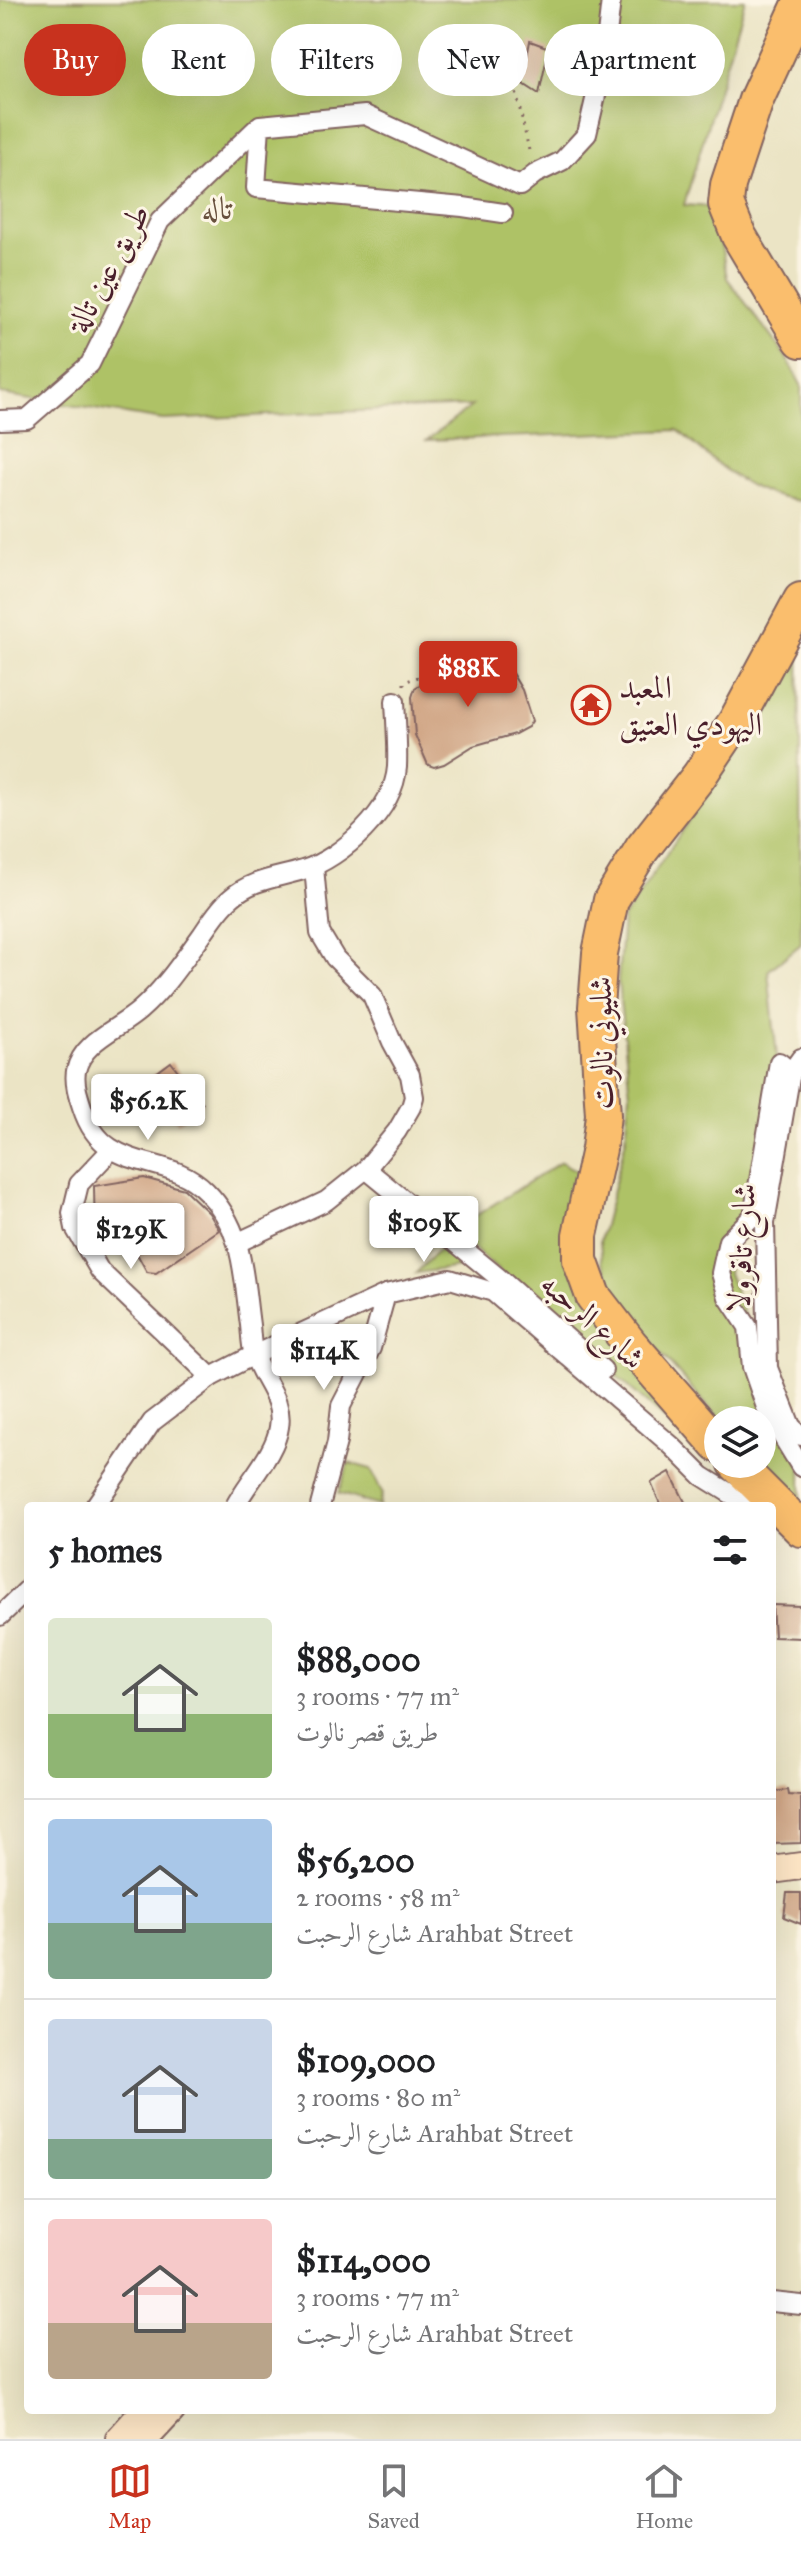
<!DOCTYPE html>
<meta charset="utf-8">
<style>
body{margin:0;font-family:"IM FELL Great Primer",Amiri,serif;background:#f6f6f6;color:#202124;height:100vh;display:flex;flex-direction:column;font-size:30px;white-space:nowrap}
*{box-sizing:border-box;margin:0}
p{font-size:26px;color:#757577}
.icon{flex:none;width:44px;height:44px;fill:none;stroke:currentColor;stroke-width:2;stroke-linecap:round;stroke-linejoin:round}
.map{position:relative;flex:1;overflow:hidden}
.drawer{position:absolute;left:24px;top:1502px;width:752px;height:912px;display:flex;flex-direction:column;background:#fff;border-radius:8px;box-shadow:0 8px 32px #0002}
.drawer>*{flex:none}
.guide{position:absolute;left:24px;top:24px;width:754px;height:72px;display:flex;gap:16px}
.tools{position:absolute;left:704px;top:1406px;display:grid;gap:16px}
.tools a{display:grid;place-items:center;width:72px;height:72px;border-radius:50%;background:#fff;box-shadow:0 8px 32px #0002;font-size:40px}
.price{position:absolute;translate:-50% -68px;padding:0 18px;border-radius:8px;background:#fff;color:#222;font-size:26px;line-height:52px;filter:drop-shadow(0 2px 4px #0008)}
.price::after{content:'';position:absolute;left:50%;top:48px;width:24px;height:18px;margin-left:-12px;background:inherit;clip-path:polygon(0 0,100% 0,50% 100%)}
.price.active{background:#c8321e;color:#fff}
ul{padding:0;list-style:none}
li{display:flex;align-items:center;gap:24px;height:200px;padding:0 24px}
li+li{border-top:2px solid #e0e0e0}
li span{display:grid;place-items:center;flex:none;width:224px;height:160px;border-radius:8px;color:#555}
li>.icon{margin-inline-start:auto}
span .icon{width:96px;height:96px;fill:#fffc;stroke-width:1}
li b{font-size:34px}
h2{display:flex;justify-content:space-between;align-items:center;height:96px;padding:0 24px;font-size:34px}
.chip{padding:0 28px;border-radius:36px;background:#fff;box-shadow:0 8px 32px #0002;font-size:28px;line-height:72px}
.chip.active{background:#c8321e;color:#fff}
.tabs{display:flex;justify-content:space-around;align-items:center;height:112px;border-top:2px solid #e0e0e0;background:#fff;font-size:22px;color:#757577}
.tabs a{display:grid;justify-items:center;gap:4px}
.tabs .active{color:#c8321e}
.map>svg:first-child{display:block}
</style>
<div class="map">
<svg width="801" height="2439" viewBox="0 0 801 2439">
<rect width="100%" height="100%" fill="#fcf5e5"/>
<filter id="ink" filterUnits="userSpaceOnUse"><feTurbulence type="fractalNoise" baseFrequency=".0125" numOctaves="2"/><feDisplacementMap in="SourceGraphic" scale="16" xChannelSelector="R" yChannelSelector="G"/><feConvolveMatrix kernelMatrix="1 2 1 2 8 2 1 2 1" color-interpolation-filters="sRGB"/></filter>
<filter id="wash" filterUnits="userSpaceOnUse"><feTurbulence type="fractalNoise" baseFrequency=".006" numOctaves="4" result="noise"/><feDisplacementMap in="SourceGraphic" scale="32" xChannelSelector="R" yChannelSelector="G"/><feGaussianBlur stdDeviation="1.8" result="paint"/><feColorMatrix in="noise" values="0 0 0 0 0 0 0 0 0 0 0 0 0 0 0 0 0 1.4 0 .05"/><feComposite in="paint" operator="in"/></filter>
<g filter="url(#wash)">
<rect width="100%" height="100%" fill="#ebe4c5"/>
<g fill="#aec266" stroke="#7c7048" stroke-width="2">
<path d="M0,0h745l-61,205 30,2 13,71 59,79 15,28v116c-53,-5 -85,-38 -123,-71l-251,10 45,-34 -309,14 -163,-26z"/>
<path d="M799,640l2,304 -33,27 9,86 -32,162 -14,27 -3,27 73,191v38l-42,-38h3v-44h-42l-57,-64 -43,-55 -18,-39 -2,-21 26,-102 4,-45 -12,-113 5,-63 120,-177z"/>
<path d="M561,1162l23,13 -14,33 -8,30 28,60 109,131 -12,10 -234,-209z"/>
<path d="M451,1244l23,21 -58,8 21,-22z"/>
<path d="M349,1463l22,6 11,24 -3,13 -41,-13z"/>
</g>
<g id="blocks">
<g fill="#d1a787">
<path d="M530,41l19,7 -10,46 -17,-11z"/>
<path d="M503,658l19,32 10,31 -4,6 -13,7 -42,12 -29,18 -10,3 -6,-2 -13,-30 -3,-38 3,-9 25,-15 26,-10z"/>
<path d="M171,1062l32,41 -25,20 -14,-18 -6,4 -18,-24z"/>
<path d="M144,1178l40,11 25,24 10,17 -63,43 -9,-1 -22,-40 -30,3 -1,-49z"/>
<path d="M670,1472l17,34h-26l-10,-23z"/>
<path d="M772,1605l29,1v32l-27,-1z"/>
<path d="M788,1790l1,5 12,1v47l-29,1v-52z"/>
<path d="M787,1893h14v31l-17,-7z"/>
</g>
</g>
</g>
<g filter="url(#ink)">
<use href="#blocks" fill-opacity="0" stroke="#826461" stroke-width="2"/>
<g fill="none" stroke-linecap="round" stroke-linejoin="round">
<g stroke="#826461" stroke-width="22">
<g id="street">
<path d="M503,213l-40,-6 -207,-19 4,-63 105,-10 155,71 15,-12 27,-13 25,-27 17,-73 7,-61"/>
<path d="M0,420l27,-1 63,-55 70,-143 100,-96"/>
<path d="M801,1058l-10,14 -26,151 3,145 23,58 10,10"/>
<path d="M791,1072l-12,-10 -26,154 -25,25 -7,32 7,24 20,30 4,40 16,46 33,54"/>
<path d="M111,1150l-32,34 -7,29 3,15 25,43 111,106"/>
<path d="M366,1169l133,109 104,92"/>
<path d="M239,1242l87,-41 40,-32 31,-38 14,-24 3,-10 -4,-22 -18,-33 -20,-47 -37,-37 -15,-25 -6,-66"/>
<path d="M95,1506l57,-84 59,-45 43,-22 132,-61 64,-15 43,13 179,154 30,30 37,23 28,7"/>
<path d="M235,1506c12,-23 41,-54 44,-79 5,-28 -17,-47 -25,-72 -3,-9 -3,-21 -4,-30 -7,-51 -6,-96 -44,-134 -40,-41 -102,-14 -124,-84 -4,-12 -8,-24 -6,-36 6,-30 43,-42 64,-61 24,-21 42,-48 61,-74 9,-13 18,-28 30,-38 21,-19 47,-20 72,-28 39,-12 91,-60 94,-103 1,-21 -1,-44 -2,-66"/>
<path d="M320,1506l17,-64 4,-36 30,-58 15,-54"/>
<path d="M0,1616l28,-27"/>
<path d="M772,2302l29,3"/>
</g>
</g>
<g stroke="#826461" stroke-width="30">
<g id="secondary">
<path d="M772,1870l29,-4"/>
<path d="M119,2439l26,-29"/>
<path d="M145,2439l27,-29"/>
</g>
</g>
<g stroke="#826461" stroke-width="38">
<g id="highway">
<path d="M801,2l-45,98 -28,85 -2,19 13,32 62,104"/>
<path d="M718,1445l-88,-101 -37,-48 -13,-36v-25l19,-86 4,-34 -7,-108 4,-54 11,-53 31,-51 57,-73 37,-55 65,-121"/>
<path d="M736,1464l65,65"/>
</g>
</g>
<g stroke="#826461" stroke-width="3" stroke-dasharray="2 6" stroke-linecap="butt">
<path d="M525,67l-12,11 17,77"/>
<path d="M404,685v-3l43,-15 12,1"/>
</g>
<use href="#street" stroke="#fff" stroke-width="18"/>
<use href="#secondary" stroke="#fde5c5" stroke-width="26"/>
<use href="#highway" stroke="#fabe6d" stroke-width="34"/>
</g>
</g>
<defs>
<g id="temple-ring" transform="scale(2)"><circle r="9.5" fill="#fcf5e5" stroke="#c8321e" stroke-width="1.5"/><path d="M0-6L5-2H3V0L6.5 2.5H4V6H1.5V3h-3V6H-4V2.5H-6.5L-3 0V-2H-5Z" fill="#c8321e"/></g>
</defs>
<g fill-rule="evenodd">
<use href="#temple-ring" x="591" y="705"/>
</g>
<g text-anchor="middle" stroke-width="6" stroke-linejoin="round" paint-order="stroke">
<g font-size="32" fill="#68503d" stroke="#fcf5e5">
<text x="217" y="219">تاله</text>
</g>
<g font-size="32" fill="#4a1f2b" stroke="#fcf5e5">
<text transform="translate(108 268) rotate(-62)" y="11">طريق عين تالة</text>
<text transform="translate(601 1043) rotate(-91)" y="11">شليوني نالوت</text>
<text transform="translate(741 1248) rotate(-87)" y="11">شارع تاقرولا</text>
<text transform="translate(593 1321) rotate(42)" y="11">شارع الرحبه</text>
</g>
<g font-size="32" fill="#4a1f2b" stroke="#fcf5e5" text-anchor="start">
<text x="619" y="698">المعبد<tspan x="619" dy="37">اليهودي العتيق</tspan></text>
</g>
</g>
</svg>
<div class="tools">
<a><svg class="icon" aria-label="layers" viewBox="0 0 24 24"><path d="M12 4l9 5-9 5-9-5zM3 14l9 5 9-5"/></svg></a>
</div>
<b class="price active" style="left:468px;top:709px">$88K</b>
<b class="price" style="left:148px;top:1142px">$56.2K</b>
<b class="price" style="left:424px;top:1264px">$109K</b>
<b class="price" style="left:131px;top:1271px">$129K</b>
<b class="price" style="left:324px;top:1392px">$114K</b>
<div class="guide">
<a class="chip active">Buy</a>
<a class="chip">Rent</a>
<a class="chip">Filters</a>
<a class="chip">New</a>
<a class="chip">Apartment</a>
</div>
<section class="drawer">
<h2>5 homes<svg class="icon" aria-label="filters" viewBox="0 0 24 24"><path d="M4 7h16M4 17h16"/><circle cx="9" cy="7" r="2"/><circle cx="15" cy="17" r="2"/></svg></h2>
<ul>
<li><span style="background:linear-gradient(#dfe7d0 60%,#8fb573 0)"><svg class="icon" aria-label="home" viewBox="0 0 24 24"><path d="M3 11l9-7 9 7M6 9v11h12V9"/></svg></span><div><b>$88,000</b><p>3 rooms · 77 m²</p><p>طريق قصر نالوت</p></div></li>
<li><span style="background:linear-gradient(#a9c7e8 65%,#7fa58c 0)"><svg class="icon" aria-label="home" viewBox="0 0 24 24"><path d="M3 11l9-7 9 7M6 9v11h12V9"/></svg></span><div><b>$56,200</b><p>2 rooms · 58 m²</p><p>شارع الرحبت Arahbat Street</p></div></li>
<li><span style="background:linear-gradient(#c9d6e8 75%,#7fa58c 0)"><svg class="icon" aria-label="home" viewBox="0 0 24 24"><path d="M3 11l9-7 9 7M6 9v11h12V9"/></svg></span><div><b>$109,000</b><p>3 rooms · 80 m²</p><p>شارع الرحبت Arahbat Street</p></div></li>
<li><span style="background:linear-gradient(#f6c9c9 65%,#b9a48a 0)"><svg class="icon" aria-label="home" viewBox="0 0 24 24"><path d="M3 11l9-7 9 7M6 9v11h12V9"/></svg></span><div><b>$114,000</b><p>3 rooms · 77 m²</p><p>شارع الرحبت Arahbat Street</p></div></li>
</ul>
</section>
</div>
<nav class="tabs">
<a class="active"><svg class="icon" aria-label="map" viewBox="0 0 24 24"><path d="M3 6l6-2 6 2 6-2v14l-6 2-6-2-6 2zM9 4v14M15 6v14"/></svg>Map</a>
<a><svg class="icon" aria-label="saved" viewBox="0 0 24 24"><path d="M7 4h10v16l-5-4-5 4z"/></svg>Saved</a>
<a><svg class="icon" aria-label="home" viewBox="0 0 24 24"><path d="M3 11l9-7 9 7M6 9v11h12V9"/></svg>Home</a>
</nav>
